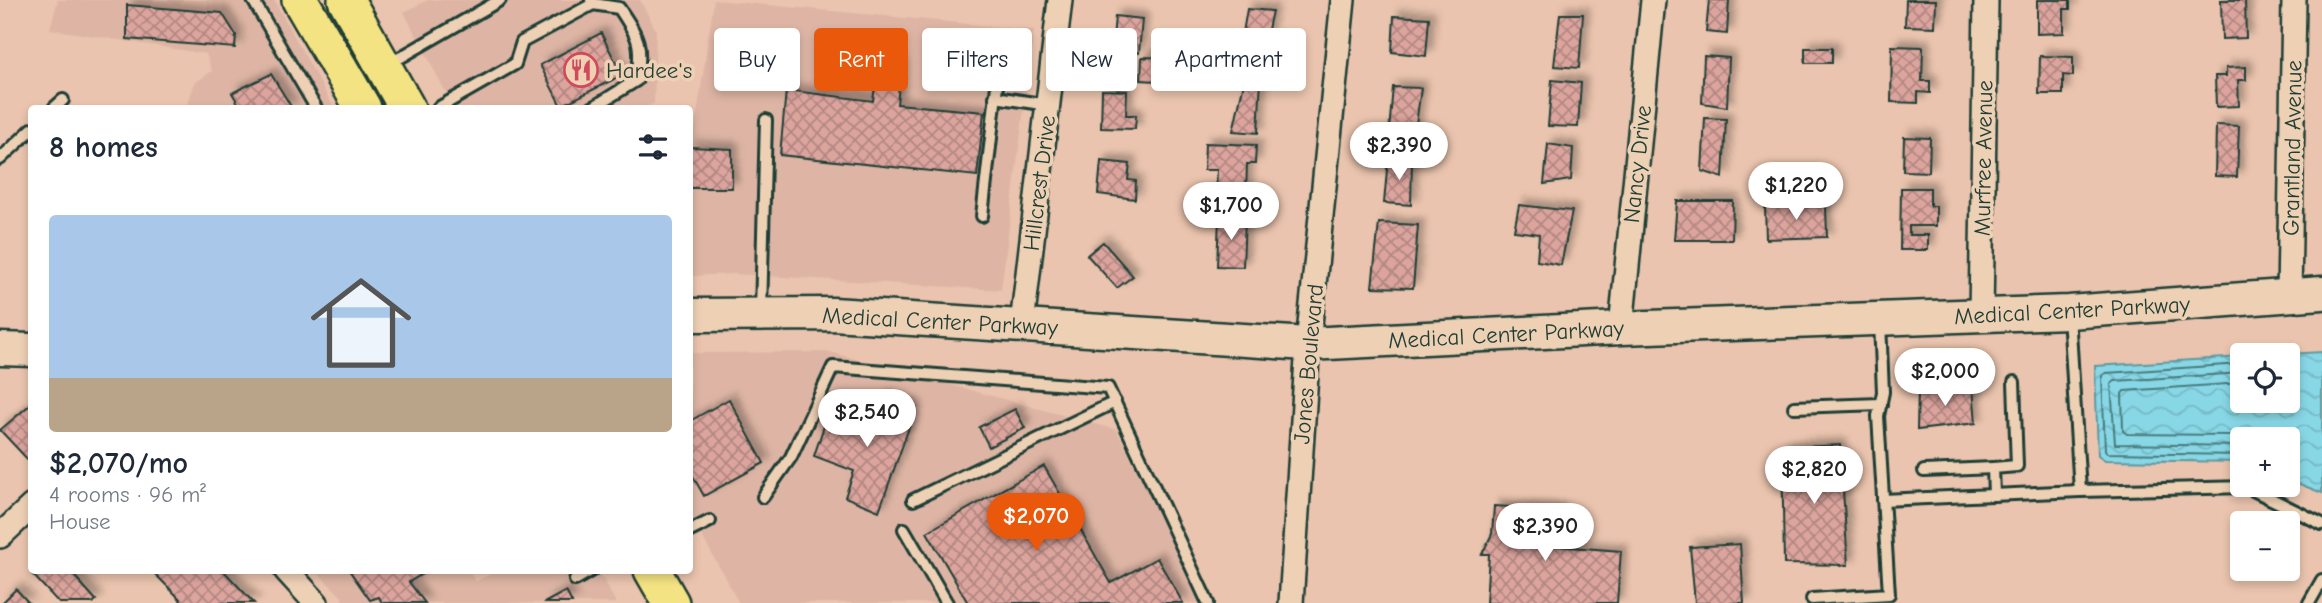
<!DOCTYPE html>
<meta charset="utf-8">
<style>
body{margin:0;font-family:"Comic Neue",sans-serif;background:#f6f6f7;color:#1f2937;height:100vh;display:flex;flex-direction:column;font-size:26px;white-space:nowrap}
*{box-sizing:border-box;margin:0}
p{font-size:23px;color:#747a83}
.icon{flex:none;width:38px;height:38px;fill:none;stroke:currentColor;stroke-width:2;stroke-linecap:round;stroke-linejoin:round}
.map{position:relative;flex:1;overflow:hidden}
.side{position:absolute;left:28px;top:105px;width:665px;height:469px;display:flex;flex-direction:column;background:#fff;border-radius:7px;box-shadow:0 4px 10px #0003}
.side>*{flex:none}
.guide{position:absolute;left:714px;top:28px;width:665px;height:63px;display:flex;gap:14px}
.fabs{position:absolute;left:2230px;top:343px;display:grid;gap:14px}
.fabs a{display:grid;place-items:center;width:70px;height:70px;border-radius:7px;background:#fff;box-shadow:0 4px 10px #0003;font-size:35px}
.price{position:absolute;translate:-50% -60px;padding:0 16px;border-radius:24px;background:#fff;color:#222;font-size:23px;line-height:46px;filter:drop-shadow(0 2px 4px #0008)}
.price::after{content:'';position:absolute;left:50%;top:42px;width:21px;height:16px;margin-left:-10px;background:inherit;clip-path:polygon(0 0,100% 0,50% 100%)}
.price.active{background:#ea580c;color:#fff}
ul{padding:0;list-style:none}
li{display:grid;align-content:center;gap:14px;height:371px;padding:0 21px}
li span{display:grid;place-items:center;height:217px;border-radius:7px;color:#555}
li>.icon{margin-inline-start:auto}
span .icon{width:126px;height:126px;fill:#fffc;stroke-width:1}
li b{font-size:30px}
h2{display:flex;justify-content:space-between;align-items:center;height:84px;padding:0 21px;font-size:30px}
.chip{padding:0 24px;border-radius:7px;background:#fff;box-shadow:0 4px 10px #0003;font-size:24px;line-height:63px}
.chip.active{background:#ea580c;color:#fff}
.map>svg:first-child{display:block}
</style>
<div class="map">
<svg width="2322" height="603" viewBox="0 0 2322 603">
<defs>
<pattern id="water-waves" width="16" height="10" patternUnits="userSpaceOnUse" patternTransform="scale(1.75)"><rect width="16" height="10" fill="#88d7e6"/><path d="M0 5q4-4 8 0t8 0" fill="none" stroke="#75b9c6"/></pattern>
<pattern id="building-cross-hatch" width="8" height="8" patternUnits="userSpaceOnUse" patternTransform="scale(1.75)"><rect width="8" height="8" fill="#dca49d"/><path d="M0 0l8 8M0 8l8-8" fill="none" stroke="#b28781"/></pattern>
<filter id="shadow"><feDropShadow dx="6" dy="-6" stdDeviation="3.5" flood-color="#0004"/></filter>
</defs>
<rect width="100%" height="100%" fill="#eac4ae"/>
<filter id="ink" filterUnits="userSpaceOnUse"><feTurbulence type="fractalNoise" baseFrequency=".0143" numOctaves="2"/><feDisplacementMap in="SourceGraphic" scale="14" xChannelSelector="R" yChannelSelector="G"/><feConvolveMatrix kernelMatrix="1 2 1 2 8 2 1 2 1" color-interpolation-filters="sRGB"/></filter>
<g filter="url(#ink)">
<g fill="#deb5a4">
<path d="M58,0h216l60,108h-148l9,-25 17,-12 -6,-17 -156,-25z"/>
<path d="M428,0h212l16,30 -2,73 -10,5h-190l-50,-96z"/>
<path d="M714,0l320,30 -33,260 -267,-16 -44,2v-146l5,-2z"/>
<path d="M830,352l287,78 87,173h-465l-49,-89v-161z"/>
<path d="M316,571h152l8,10 21,-10h102l17,32h-277l4,-5z"/>
</g>
<path fill="url(#water-waves)" stroke="#5e999f" stroke-width="2" d="M2322,352v141l-35,-14v-40h-45v23l-137,-2 -7,-5 -3,-89 147,-9v44h45v-46h-19z"/>
<g fill="none" stroke-linecap="round" stroke-linejoin="round">
<g stroke="#497b7b" stroke-width="2">
<path d="M2242,364l-136,9 -4,3 3,74 2,3 135,2"/>
<path d="M2242,373l-127,8 -4,3 4,60 127,2"/>
<path d="M2242,383l-118,8 -2,3 1,37 4,3 105,1 22,4"/>
</g>
</g>
<g fill="url(#building-cross-hatch)" stroke="#1f3d34" stroke-width="2" filter="url(#shadow)">
<path d="M1709,0h20l-2,34 -21,-2z"/>
<path d="M1906,0h30l-1,27 -30,-1z"/>
<path d="M2037,0h33v9h-6v24l-27,1z"/>
<path d="M2221,0h24l1,38 -24,1z"/>
<path d="M127,5l95,8 14,22 -1,13 -108,-9z"/>
<path d="M1247,9l25,2 -10,46 -23,-1z"/>
<path d="M1560,14h23l-4,54 -25,-2z"/>
<path d="M1115,16l27,3 -3,34 -27,-2z"/>
<path d="M1394,16l35,2 -3,38 -34,-4z"/>
<path d="M601,33l21,42 -61,31 -21,-41z"/>
<path d="M1892,46l31,1 -1,34h8v12l-12,-1v11l-27,-1z"/>
<rect x="1805" y="48" width="27" height="15"/>
<path d="M1704,56l25,2 -2,49 -25,-4z"/>
<path d="M2040,56l33,1v19l-10,-1v19h-24z"/>
<path d="M1142,57l30,1 -1,24 -30,-2z"/>
<path d="M878,64l23,2 -4,38 87,8 -7,64 -197,-21 6,-65 87,11z"/>
<path d="M2246,67v13h-8l1,26 -23,1 -1,-31h11v-8z"/>
<path d="M271,74l21,34h-51l-9,-15z"/>
<path d="M1245,78h16l-3,55 -25,-2z"/>
<path d="M1552,80l29,3 -3,44 -30,-1z"/>
<path d="M1393,87l28,1 -6,44 -26,-1z"/>
<path d="M1102,90l25,1 -1,24h10l-1,14 -34,-1z"/>
<path d="M1705,118l21,1 -3,59 -21,-7z"/>
<path d="M2216,125l23,1 -2,51 -22,-1z"/>
<path d="M1904,137l26,1 -1,34 -26,-1z"/>
<path d="M1205,143l51,2 -1,19h-8l-1,32 -30,-1 1,-25h-13z"/>
<path d="M1548,144l25,4 -2,32 -27,4z"/>
<path d="M690,147l42,2v39h-42z"/>
<path d="M1388,159l24,1 -1,45 -27,-2z"/>
<path d="M1101,161l29,3 -2,16 8,1 -1,18 -37,-5z"/>
<path d="M1901,188h29v18h6v20h-27v9h19v15h-28z"/>
<path d="M1677,201h56l-1,39h-58z"/>
<path d="M1519,205l53,6 -11,54 -24,-4 2,-27 -25,-3z"/>
<path d="M1826,206l1,31 -61,2 -1,-32z"/>
<path d="M1219,217l26,1 -2,49 -26,-1z"/>
<path d="M1379,223l39,2 -5,63 -41,-1z"/>
<path d="M1103,242l30,34 -16,12 -30,-33z"/>
<path d="M1973,388l3,35 -59,7 1,-41z"/>
<path d="M883,397l33,11 -37,103 -34,-14 9,-26 -40,-15 15,-45 41,15z"/>
<path d="M729,399l35,64 -60,33 -14,-25v-50z"/>
<path d="M32,403v56l-3,2 -29,-31z"/>
<path d="M1015,409l10,19 -36,19 -10,-20z"/>
<path d="M1840,445l8,120 -64,-1 -2,-116z"/>
<path d="M1044,466l67,117 46,-25 26,45h-215l-41,-71z"/>
<path d="M1494,506l67,4 -3,36 63,5 -4,52h-131l3,-49h-7l10,-20z"/>
<path d="M1740,544l4,59h-49l-5,-56z"/>
<path d="M35,570h34l27,30 -3,3h-34l-27,-29z"/>
<path d="M151,570h72l31,33h-75l2,-3z"/>
<path d="M349,570h80l-20,12 16,21h-43l-3,-6 -9,3z"/>
<path d="M16,589l13,14h-27z"/>
<path d="M566,591l6,12h-28z"/>
</g>
<g fill="none" stroke-linecap="round" stroke-linejoin="round">
<g stroke="#1f3d34" stroke-width="16">
<g id="service">
<path d="M253,0l63,108"/>
<path d="M389,64l111,-64"/>
<path d="M995,97l53,8"/>
<path d="M54,108l9,-8"/>
<path d="M438,108l77,-44 7,-22 71,-38 -2,-4"/>
<path d="M592,108l45,-28c5,-36 3,-41 -18,-72l-26,-4"/>
<path d="M0,159l32,-30"/>
<path d="M982,216l17,-148"/>
<path d="M761,312l5,-192"/>
<path d="M2069,315l11,176 167,-4 75,37"/>
<path d="M1794,407l87,-3"/>
<path d="M1924,471l69,-3"/>
<path d="M1994,495l-1,-27 24,-2 -3,-84"/>
<path d="M763,497l28,-40 42,-90 275,21 100,215"/>
<path d="M913,500l202,-98"/>
<path d="M1883,500l197,-9"/>
<path d="M904,529l43,74"/>
<path d="M690,531l20,-10"/>
<path d="M575,580l17,-10"/>
<path d="M1812,599l77,-5 -11,-178 5,-24 -3,-70"/>
<path d="M2309,603l13,-23"/>
</g>
</g>
<g stroke="#1f3d34" stroke-width="28">
<g id="minor">
<path d="M2289,296l5,-296"/>
<path d="M1981,315l5,-315"/>
<path d="M1022,325l38,-325"/>
<path d="M1621,328l32,-328"/>
<path d="M0,536l32,-30"/>
<path d="M286,570l30,33"/>
<path d="M1291,603l17,-259 35,-344"/>
</g>
</g>
<g stroke="#1f3d34" stroke-width="37">
<g id="secondary">
<path d="M690,315l143,-1 475,30 313,-16 448,-16 253,-19"/>
<path d="M0,349l32,1"/>
</g>
</g>
<g stroke="#1f3d34" stroke-width="40">
<g id="primary">
<path d="M300,0l63,108"/>
<path d="M346,0l61,108"/>
<path d="M652,570l19,33"/>
</g>
</g>
<use href="#service" stroke="#eed1b5" stroke-width="10"/>
<use href="#minor" stroke="#eed1b5" stroke-width="23"/>
<use href="#secondary" stroke="#eed1b5" stroke-width="32"/>
<use href="#primary" stroke="#f4e382" stroke-width="35"/>
</g>
</g>
<defs>
<g id="restaurant-ring" transform="scale(1.75)"><circle r="9.5" fill="#eed1b5" stroke="#d1495b" stroke-width="1.5"/><path d="M-5-6h1v4h1v-4h1v4h1v-4h1v5L-1.5 .5V6h-2V.5L-5-1ZM5-6V6H3V1.5H1.5Q1.5-4 5-6Z" fill="#d1495b"/></g>
</defs>
<g fill-rule="evenodd">
<use href="#restaurant-ring" x="581" y="70"/>
</g>
<g text-anchor="middle" stroke-width="7" stroke-linejoin="round" paint-order="stroke">
<g font-size="23" fill="#1f3d34" stroke="#eed1b5" text-anchor="start">
<text x="606" y="78">Hardee's</text>
</g>
<g font-size="23" fill="#1f3d34" stroke="#eed1b5">
<text transform="translate(2292 148) rotate(-89)" y="8">Grantland Avenue</text>
<text transform="translate(1983 158) rotate(-89)" y="8">Murfree Avenue</text>
<text transform="translate(1637 164) rotate(-84)" y="8">Nancy Drive</text>
<text transform="translate(1039 183) rotate(-83)" y="8">Hillcrest Drive</text>
<text transform="translate(2072 310) rotate(-3)" y="8">Medical Center Parkway</text>
<text transform="translate(940 321) rotate(3)" y="8">Medical Center Parkway</text>
<text transform="translate(1506 334) rotate(-3)" y="8">Medical Center Parkway</text>
<text transform="translate(1308 364) rotate(-85)" y="8">Jones Boulevard</text>
</g>
</g>
</svg>
<div class="fabs">
<a><svg class="icon" aria-label="locate" viewBox="0 0 24 24"><circle cx="12" cy="12" r="6"/><path d="M12 2v4M12 18v4M2 12h4M18 12h4"/></svg></a>
<a>+</a>
<a>−</a>
</div>
<b class="price" style="left:1399px;top:182px">$2,390</b>
<b class="price" style="left:1796px;top:222px">$1,220</b>
<b class="price" style="left:1231px;top:242px">$1,700</b>
<b class="price" style="left:1945px;top:408px">$2,000</b>
<b class="price" style="left:867px;top:449px">$2,540</b>
<b class="price" style="left:1814px;top:506px">$2,820</b>
<b class="price active" style="left:1036px;top:553px">$2,070</b>
<b class="price" style="left:1545px;top:563px">$2,390</b>
<div class="guide">
<a class="chip">Buy</a>
<a class="chip active">Rent</a>
<a class="chip">Filters</a>
<a class="chip">New</a>
<a class="chip">Apartment</a>
</div>
<section class="side">
<h2>8 homes<svg class="icon" aria-label="filters" viewBox="0 0 24 24"><path d="M4 7h16M4 17h16"/><circle cx="9" cy="7" r="2"/><circle cx="15" cy="17" r="2"/></svg></h2>
<ul>
<li><span style="background:linear-gradient(#a9c7e8 75%,#b9a48a 0)"><svg class="icon" aria-label="home" viewBox="0 0 24 24"><path d="M3 11l9-7 9 7M6 9v11h12V9"/></svg></span><div><b>$2,070/mo</b><p>4 rooms · 96 m²</p><p>House</p></div></li>
</ul>
</section>
</div>
